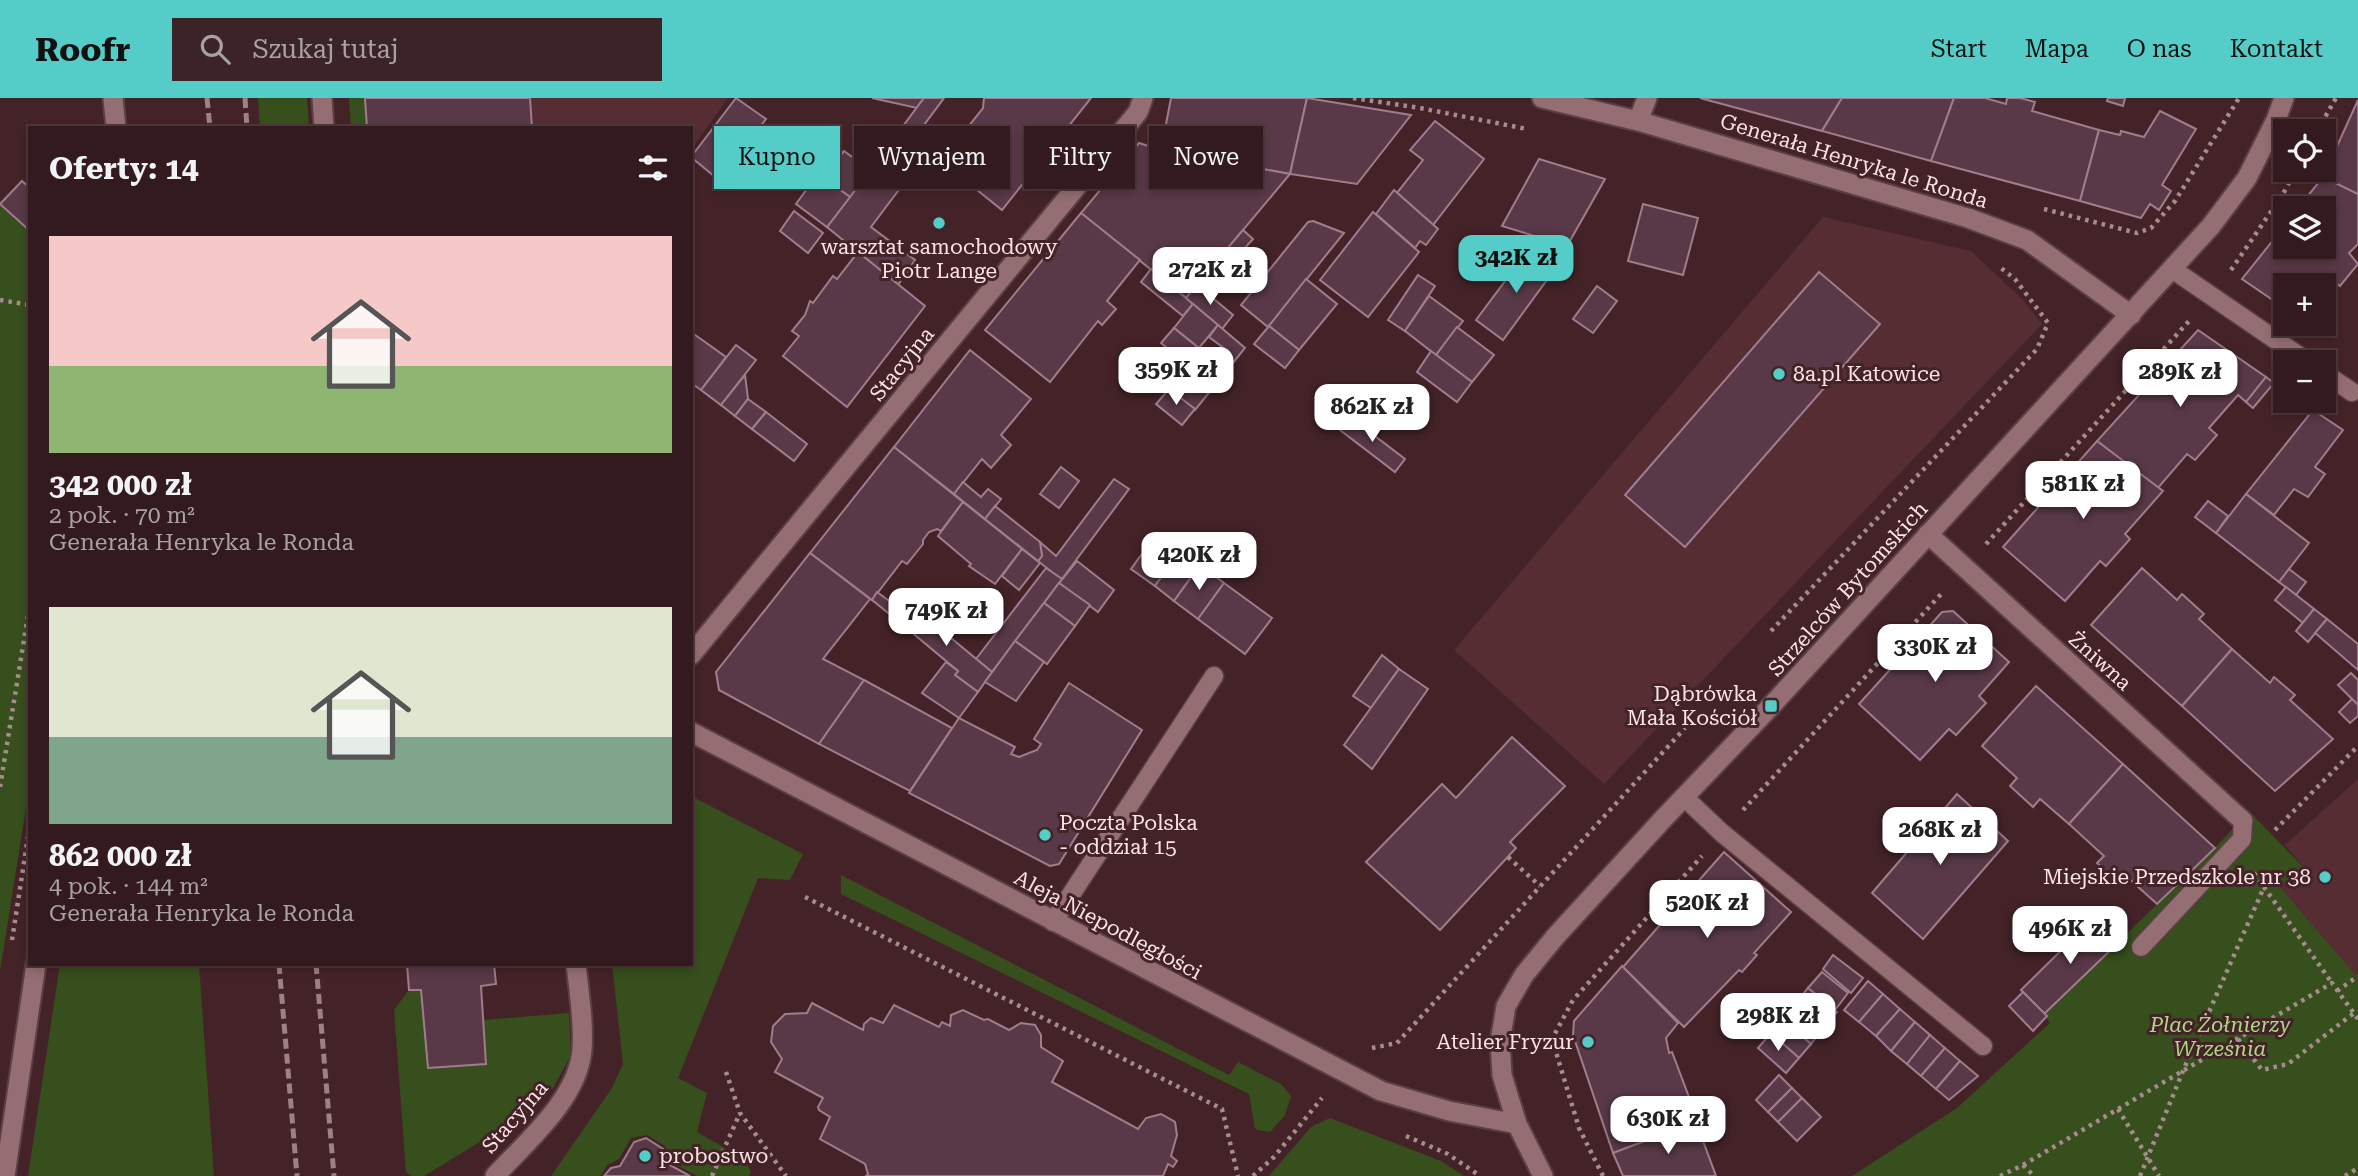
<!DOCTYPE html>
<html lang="pl">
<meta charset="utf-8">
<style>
body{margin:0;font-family:"Roboto Serif",serif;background:#3b2327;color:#f1f3f6;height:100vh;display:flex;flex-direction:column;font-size:26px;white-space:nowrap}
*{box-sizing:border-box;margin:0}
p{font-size:23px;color:#a9a1a4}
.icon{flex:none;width:38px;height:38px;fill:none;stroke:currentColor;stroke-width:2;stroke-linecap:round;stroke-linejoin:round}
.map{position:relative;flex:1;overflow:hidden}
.panel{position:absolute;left:28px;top:28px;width:665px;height:840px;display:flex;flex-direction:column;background:#331a1e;border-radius:0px;box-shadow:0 4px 10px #0003,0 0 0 2px #4e383c}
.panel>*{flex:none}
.hud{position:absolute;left:714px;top:28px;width:665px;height:63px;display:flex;gap:14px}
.controls{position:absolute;left:2273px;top:21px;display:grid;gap:14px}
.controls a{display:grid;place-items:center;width:63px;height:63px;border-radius:0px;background:#331a1e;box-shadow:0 4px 10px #0003,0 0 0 2px #4e383c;font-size:35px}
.price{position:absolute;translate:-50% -60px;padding:0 16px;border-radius:14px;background:#fff;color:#222;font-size:23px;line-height:46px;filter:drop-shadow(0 2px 4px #0008)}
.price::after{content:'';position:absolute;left:50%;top:42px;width:21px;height:16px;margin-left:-10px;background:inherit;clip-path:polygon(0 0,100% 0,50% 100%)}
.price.active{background:#54cdc8;color:#111}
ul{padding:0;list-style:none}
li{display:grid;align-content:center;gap:14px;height:371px;padding:0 21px}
li span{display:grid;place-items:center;height:217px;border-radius:0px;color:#555}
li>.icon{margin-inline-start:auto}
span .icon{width:126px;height:126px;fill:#fffc;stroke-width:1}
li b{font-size:30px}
h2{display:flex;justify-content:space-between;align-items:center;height:84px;padding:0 21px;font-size:30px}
.chip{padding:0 24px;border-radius:0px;background:#331a1e;box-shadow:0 4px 10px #0003,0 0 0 2px #4e383c;font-size:24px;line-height:63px}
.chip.active{background:#54cdc8;color:#111}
header{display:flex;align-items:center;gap:42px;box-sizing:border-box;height:98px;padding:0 35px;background:#54cdc8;color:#111}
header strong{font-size:33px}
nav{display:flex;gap:38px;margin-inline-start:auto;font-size:24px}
.search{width:490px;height:63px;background:#3b2327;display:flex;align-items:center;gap:18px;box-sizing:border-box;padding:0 24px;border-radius:0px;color:#a9a1a4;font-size:26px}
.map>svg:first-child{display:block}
</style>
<header>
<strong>Roofr</strong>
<div class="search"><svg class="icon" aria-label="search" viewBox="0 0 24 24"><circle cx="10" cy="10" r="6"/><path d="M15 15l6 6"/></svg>Szukaj tutaj</div>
<nav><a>Start</a><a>Mapa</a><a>O nas</a><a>Kontakt</a></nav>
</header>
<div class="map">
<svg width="2358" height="1078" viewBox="0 0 2358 1078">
<rect width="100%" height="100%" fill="#442328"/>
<g fill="#552d33">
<path d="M349,0h379l-37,52v-22h-340z"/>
<path d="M1823,119l148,34 51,48 20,25 -438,460 -150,-134z"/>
<path d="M2358,681v200l-78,-92 23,-20 -18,-22z"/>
</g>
<g fill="#374e1d">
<path d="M258,0h49l2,30h-49z"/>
<path d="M349,0h16l2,30h-16z"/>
<path d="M0,106l30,27v552l-30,188z"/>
<path d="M691,698l112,58 -13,26 -32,-2 -80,200 29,15 -10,39 49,28 5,13 -2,3h-52l-26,-14 -6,-16 -18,-11 -16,3 -12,21 -12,6 -6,11h-50l61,-88 11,-24 -11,-100h79z"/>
<path d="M2249,713l54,56 -23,20 78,91v198h-506l105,-68 93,-85 -6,-9 171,-166z"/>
<path d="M841,777l388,200 9,-13 43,22 10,12 -6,19 -15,17 -13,-2 -2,-2 -6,-34 -408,-200z"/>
<path d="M60,866h139l15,212h-186z"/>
<path d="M409,892h12l7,78 58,-4 -3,-44 86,-7 2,42 -18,33 -16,19 -113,69h-13l-5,-4 -12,-162z"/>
<path d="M1330,1020l111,43 23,15h-195l42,-49z"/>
</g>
<g fill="#593947" stroke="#a17c8c" stroke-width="2">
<path d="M365,0h165l2,30h-165z"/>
<path d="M736,0l30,21 -46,62 -29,-24z"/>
<path d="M872,0h52l-7,10z"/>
<path d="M924,0h20l-40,54 -13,-10z"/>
<path d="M984,0h107l-89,112 -61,-49 42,-53z"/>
<path d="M1171,0h136l-17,76 -129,-24z"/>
<path d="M1307,0l104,17 -54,69 -67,-10z"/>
<path d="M1700,0h142l-20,33z"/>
<path d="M1842,0h112l-23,63 -109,-30z"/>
<path d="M1954,0h31l21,6 1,-6h13l15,4 -3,9 67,19 -19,71 -149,-40z"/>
<path d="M2108,0h17l-2,8 -16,-5z"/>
<path d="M2358,2v94l-35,-17z"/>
<path d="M2160,13l36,18 -34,56 9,6 -12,19 -9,-6 -9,14 -61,-17 19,-71 21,5 1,-4 23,6z"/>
<path d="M1435,23l49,38 -51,66 -36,-32 26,-33 -13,-10z"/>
<path d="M891,44l28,21 -48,64 44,33 -17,25 -71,-58z"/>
<path d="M1139,45l22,7 129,24 -104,124 -105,-85z"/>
<path d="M844,53l26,19 -20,27 -26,-19z"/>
<path d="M1539,61l66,20 -38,67 -65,-20z"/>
<path d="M818,76l32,23 -23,30 -31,-23z"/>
<path d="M2323,79l35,17v50l-9,9 9,11 -18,22 -9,-7 -7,9v-3h-38v24l-44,-30 44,-55v23h38v-39h-26z"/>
<path d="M22,83l8,7v43l-30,-27z"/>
<path d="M1394,92l44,39 -12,16 -6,-4 -5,7 -39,-34z"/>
<path d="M1643,106l55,14 -15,57 -55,-14z"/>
<path d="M794,113l29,22 -15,20 -28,-22z"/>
<path d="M1373,114l46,40 -51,65 -48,-37z"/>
<path d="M1081,115l59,47 -33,41 9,8 -14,16 -4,-4 -48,61 -65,-52z"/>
<path d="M1313,123l31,12 -76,94 -27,-22 67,-83z"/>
<path d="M1243,132l10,9 -40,44 -9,-7z"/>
<path d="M1529,151l26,20 -52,71 -27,-20z"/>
<path d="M858,154l67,54 -78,101 -64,-51 16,-20 -7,-5 13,-16 5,-14 3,2 20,-27 4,3z"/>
<path d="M1151,171l42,35 -10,12 -42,-34z"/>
<path d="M1819,174l61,52 -195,223 -60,-52z"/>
<path d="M1418,177l17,11 -30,45 -17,-11z"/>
<path d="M1306,181l31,25 -38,46 -30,-24z"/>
<path d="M1197,187l36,30 -11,14 -36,-31z"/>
<path d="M1597,188l20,15 -24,32 -20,-14z"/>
<path d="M1429,198l34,25 -27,34 -31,-24z"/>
<path d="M1193,206l25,21 -19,23 -25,-20z"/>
<path d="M1218,227l27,23 -37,46 -12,-9 29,-36 -16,-12z"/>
<path d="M1269,228l30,24 -14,18 -31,-24z"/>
<path d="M1457,229l37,28 -22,27 -36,-27z"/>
<path d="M1174,230l26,21 -13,16 -26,-22z"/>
<path d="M2198,232l68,47 -20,25 -8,-7 -29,33 8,7 -22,25 -8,-6 -29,34 -61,-47z"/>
<path d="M691,234l35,25 -25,33 -10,-7z"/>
<path d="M736,247l20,15 -35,45 -20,-15z"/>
<path d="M970,252l61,49 -30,36 10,10 -20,23 -9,-9 -28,35 -60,-47z"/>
<path d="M1431,253l41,31 -15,20 -40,-30z"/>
<path d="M1182,275l26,21 -13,16 -26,-21z"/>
<path d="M745,277l3,24 -13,17 -14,-11z"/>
<path d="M2266,279l8,6 -21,25 -7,-6z"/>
<path d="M1169,291l26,20 -13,16 -26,-21z"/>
<path d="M748,301l18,13 -14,17 -17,-13z"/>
<path d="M2313,312l30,20 -28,37 10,7 -17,23 -14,-8 -20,26 -28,-21z"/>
<path d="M766,314l41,32 -13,17 -42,-32z"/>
<path d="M1350,319l55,42 -10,13 -55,-42z"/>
<path d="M2097,343l66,50 -38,43 5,5 -24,27 -6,-5 -35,40 -62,-54z"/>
<path d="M894,349l69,55 -22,29 -4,-2 -8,3 -6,8v4l-16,20 -5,-3 -30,39 -62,-47z"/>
<path d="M1061,369l18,14 -20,27 -19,-14z"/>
<path d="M1114,381l15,10 -67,90 -5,-3 -19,-15 4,-5 -2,-14 16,14z"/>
<path d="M963,384l18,15 7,-8 13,10 -16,20 -31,-25z"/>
<path d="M2246,396l63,49 -30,39 -63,-49z"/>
<path d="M2208,403l20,15 -12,17 -21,-16z"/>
<path d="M963,404l59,47 -27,35 -26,-18 2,-2 -33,-28z"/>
<path d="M995,408l45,36 2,14 -4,5 -53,-42z"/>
<path d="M1157,435l23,18 -25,35 -24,-17z"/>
<path d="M1022,451l18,14 -21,27 -17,-14z"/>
<path d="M1180,453l20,14 -26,36 -19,-15z"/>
<path d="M810,455l60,46 -47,60 41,21 -45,64 -100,-54 -3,-18z"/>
<path d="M1077,463l37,29 -16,22 -39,-29z"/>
<path d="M1200,467l24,18 -26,36 -24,-18z"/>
<path d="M1046,470l16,11 -70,93 -16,-13z"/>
<path d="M2142,470l35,32 5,-6 22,20 -5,5 33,30 -50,57 -91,-81z"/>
<path d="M2289,471l17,13 -10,13 -17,-13z"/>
<path d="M1059,485l31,22 -15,21 -31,-23z"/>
<path d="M1224,485l48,35 -27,36 -47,-35z"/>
<path d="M2286,489l28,22 -11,14 -28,-23z"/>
<path d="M877,494l15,11 7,-8 11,9 -13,16 -25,-20z"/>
<path d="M924,495l28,24 -11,12 -28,-23z"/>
<path d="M1044,505l31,23 -28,38 -32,-23z"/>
<path d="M910,506l82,68 -14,20 -23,-17 3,-4 -61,-51z"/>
<path d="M2314,511l13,10 -19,23 -12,-11z"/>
<path d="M1953,513l56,51 -30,34 7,7 -30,32 -7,-6 -29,31 -61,-56 83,-92z"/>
<path d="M2327,521l31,25v26l-43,-37z"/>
<path d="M1015,543l29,21 -28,39 -31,-19z"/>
<path d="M2232,551l38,34 4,-6 21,18 -5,5 43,39 -58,52 -93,-85z"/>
<path d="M1382,557l17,14 -28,39 -18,-12z"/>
<path d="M946,564l12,9 -3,4 23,17 -19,26 -37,-25z"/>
<path d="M1399,571l29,20 -56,80 -28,-24z"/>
<path d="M2351,575l7,7v25l-20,-20z"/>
<path d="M864,582l88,48 -42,63 -91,-47z"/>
<path d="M1069,585l73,47 -83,134 -9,2 -141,-73 50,-75 56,29 -4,7 8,3 18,-7 4,-6 -7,-5z"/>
<path d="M2036,588l87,78 -54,60 -29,-25 -7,8 -23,-21 7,-8 -35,-32z"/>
<path d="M2352,601l6,6v11l-8,7 -11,-11z"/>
<path d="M1512,639l53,49 -55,56 6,6 -76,82 -74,-68 76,-78 14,14z"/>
<path d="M2123,666l92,84 -58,56 -31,-28 -7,8 -22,-21 7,-7 -35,-32z"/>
<path d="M1957,696l51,47 -85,98 -51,-46z"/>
<path d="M1724,754l67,60 -37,41 3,2 -15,17 -3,-2 -55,57 -61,-60z"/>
<path d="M2093,821l26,23 -75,72 -23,-24z"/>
<path d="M1833,857l30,23 -12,15 -28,-24z"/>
<path d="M407,866h87l2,20 -15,2 5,78 -58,4 -7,-78h-12z"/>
<path d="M1622,868l56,57 -12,15 3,15 3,-1 26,69 -85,32 -40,-118 1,-14z"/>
<path d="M1822,874l26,21 -13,17 -27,-22z"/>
<path d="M1868,883l15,13 -24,28 -15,-12z"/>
<path d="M1808,890l29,24 -13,15 -28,-24z"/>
<path d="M2023,894l24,24 -14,15 -24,-25z"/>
<path d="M1883,896l17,15 -24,27 -17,-14z"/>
<path d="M812,905l51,27 1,-6 7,-6 12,5 11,-18 45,22 3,-5 8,4 1,-11 12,-5 21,10 4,-1 21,11 12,-7 14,2 6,10v12l22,14 -11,21 86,47 8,-11 15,-4 14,8 2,13 -6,21 6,5 -4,6 -5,-3 -5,12h-297l2,-2 -3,-10 -45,-25 10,-22 -11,-7 -1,-3 5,-9 -48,-26 7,-13 -11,-17 2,-16 12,-12 22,-1z"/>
<path d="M1796,905l28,24 -13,17 -29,-25z"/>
<path d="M1900,911l15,13 -24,29 -15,-15z"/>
<path d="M1782,921l29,25 -12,14 -28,-25z"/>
<path d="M1915,924l15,13 -23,29 -16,-13z"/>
<path d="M1771,935l28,25 -13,15 -28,-25z"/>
<path d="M1930,937l15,13 -24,28 -14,-12z"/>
<path d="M1945,950l15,13 -24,28 -15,-13z"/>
<path d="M1960,963l18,15 -29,24 -13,-11z"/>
<path d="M1779,977l13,13 -24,24 -12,-12z"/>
<path d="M1792,990l10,10 -24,24 -10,-10z"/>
<path d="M1802,1000l19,19 -24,24 -19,-19z"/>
<path d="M1696,1024l20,54h-93l-10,-23z"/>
<path d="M646,1040l17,11 5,15 22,12h-86l7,-8 9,-2 14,-24z"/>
</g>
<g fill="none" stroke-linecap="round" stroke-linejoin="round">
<g stroke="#5b3f44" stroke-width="21">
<g id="service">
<path d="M2172,171l136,93"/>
<path d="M2324,275l28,19"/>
<path d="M1684,699l38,36 261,213"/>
<path d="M1053,824l161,-246"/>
<path d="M2141,849l101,-108 1,-18"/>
</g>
</g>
<g stroke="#5b3f44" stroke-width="23">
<g id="minor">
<path d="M113,0l3,30"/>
<path d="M322,0l2,30"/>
<path d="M1638,23l9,-23"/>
<path d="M1928,436l315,287"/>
<path d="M691,557l447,-543 5,-14"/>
<path d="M691,634l690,359 68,20 68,13"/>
<path d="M5,1078l31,-212"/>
<path d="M495,1078c31,-34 83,-77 87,-126 2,-28 -3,-58 -6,-86"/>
</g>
</g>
<g stroke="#5b3f44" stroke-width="23">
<g id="tertiary">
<path d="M1542,0l96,23 330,97 59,22 104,75"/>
<path d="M1543,1078l-26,-52 -15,-49 -2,-33 6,-36 18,-31 31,-38 109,-119 107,-112 440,-480 36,-48 29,-58 8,-22"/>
</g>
</g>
<g stroke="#a78c8f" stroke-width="4.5" stroke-dasharray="3.5 5" stroke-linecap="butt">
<path d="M1353,0l67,10 107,21"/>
<path d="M2317,33l19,-33"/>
<path d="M2044,111l93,24 14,-5 24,-27 64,-103"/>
<path d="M2231,172l52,-76 13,-24"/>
<path d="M0,202l30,5"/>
<path d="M1986,446l204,-224"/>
<path d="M1771,533l266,-282 11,-26 -33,-44 -14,-11"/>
<path d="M0,689l30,-184"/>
<path d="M1743,712l200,-218"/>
<path d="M2275,732l83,-84"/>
<path d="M1508,759l32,29"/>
<path d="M2254,775l78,110"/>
<path d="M805,799l417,212 16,67"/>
<path d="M12,842l18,-116"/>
<path d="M2337,893l21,-15"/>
<path d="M2238,941l24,31 26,-6 66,-51"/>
<path d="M1372,950l25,-5 288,-315"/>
<path d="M726,974l14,41 46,63"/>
<path d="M2118,1011l41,67"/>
<path d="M1406,1038l42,18 32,22"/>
<path d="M2023,1067l11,11"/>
<path d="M712,1078l28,-63"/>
<path d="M1253,1078l21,-19 48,-59"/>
<path d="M1603,1078l-24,-48 -27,-89 21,-39 129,-144"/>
<path d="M2000,1078l23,-11 309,-182 26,36"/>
<path d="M2140,1078l43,-105 81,-184"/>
<path d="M2345,1078l13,-8"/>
</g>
<use href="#service" stroke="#956e73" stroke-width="18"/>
<use href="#minor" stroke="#956e73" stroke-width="19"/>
<use href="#tertiary" stroke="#956e73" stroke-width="19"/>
<g stroke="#9d8184" stroke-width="5" stroke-dasharray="10 5" stroke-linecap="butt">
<path d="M207,0l3,30"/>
<path d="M245,0l2,30"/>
<path d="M279,866l18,212"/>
<path d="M316,866l18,212"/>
</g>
</g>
<g fill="#54cdc8" stroke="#442328" stroke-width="2.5">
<circle cx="939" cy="125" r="7"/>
<circle cx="1779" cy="276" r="7"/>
<rect x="1764" y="601" width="14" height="14" rx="3.5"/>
<circle cx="1045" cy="737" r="7"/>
<circle cx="2325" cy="779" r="7"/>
<circle cx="1588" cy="944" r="7"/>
<circle cx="645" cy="1058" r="7"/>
</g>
<g text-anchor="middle" stroke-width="6" stroke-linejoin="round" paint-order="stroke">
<g font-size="21" fill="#fae3e5" stroke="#442328">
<text transform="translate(1854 63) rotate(17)" y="7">Generała Henryka le Ronda</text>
<text transform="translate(902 266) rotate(-51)" y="7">Stacyjna</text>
<text transform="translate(1848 491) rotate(-48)" y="7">Strzelców Bytomskich</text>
<text transform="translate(2100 563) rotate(42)" y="7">Żniwna</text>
<text transform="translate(1108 827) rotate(28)" y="7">Aleja Niepodległości</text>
<text transform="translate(515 1019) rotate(-49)" y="7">Stacyjna</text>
</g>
<g font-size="21" fill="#fae3e5" stroke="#442328" text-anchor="start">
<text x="939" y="156" text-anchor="middle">warsztat samochodowy<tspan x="939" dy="24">Piotr Lange</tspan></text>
<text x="1793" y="283">8a.pl Katowice</text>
<text x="1757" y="603" text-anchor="end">Dąbrówka<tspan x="1757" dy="24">Mała Kościół</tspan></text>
<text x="1059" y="732">Poczta Polska<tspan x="1059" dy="24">- oddział 15</tspan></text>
<text x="2311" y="786" text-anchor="end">Miejskie Przedszkole nr 38</text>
<text x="1574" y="951" text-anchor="end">Atelier Fryzur</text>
<text x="659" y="1065">probostwo</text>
</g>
<g font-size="21" font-style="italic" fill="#add885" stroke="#442328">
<text x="2220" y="934">Plac Żołnierzy<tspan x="2220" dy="24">Września</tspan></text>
</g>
</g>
</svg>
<div class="controls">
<a><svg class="icon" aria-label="locate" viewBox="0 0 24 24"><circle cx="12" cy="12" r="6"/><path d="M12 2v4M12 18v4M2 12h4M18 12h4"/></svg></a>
<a><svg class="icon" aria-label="layers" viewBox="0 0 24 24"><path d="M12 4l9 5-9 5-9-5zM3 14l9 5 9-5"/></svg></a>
<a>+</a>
<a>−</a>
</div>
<b class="price active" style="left:1516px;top:197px">342K zł</b>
<b class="price" style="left:1210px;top:209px">272K zł</b>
<b class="price" style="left:1176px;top:309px">359K zł</b>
<b class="price" style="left:2180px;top:311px">289K zł</b>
<b class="price" style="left:1372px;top:346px">862K zł</b>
<b class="price" style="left:2083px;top:423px">581K zł</b>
<b class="price" style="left:1199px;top:494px">420K zł</b>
<b class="price" style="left:946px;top:550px">749K zł</b>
<b class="price" style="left:1935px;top:586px">330K zł</b>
<b class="price" style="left:1940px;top:769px">268K zł</b>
<b class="price" style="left:1707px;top:842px">520K zł</b>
<b class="price" style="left:2070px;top:868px">496K zł</b>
<b class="price" style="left:1778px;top:955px">298K zł</b>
<b class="price" style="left:1668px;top:1058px">630K zł</b>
<div class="hud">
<a class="chip active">Kupno</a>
<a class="chip">Wynajem</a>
<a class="chip">Filtry</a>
<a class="chip">Nowe</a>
</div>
<section class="panel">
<h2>Oferty: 14<svg class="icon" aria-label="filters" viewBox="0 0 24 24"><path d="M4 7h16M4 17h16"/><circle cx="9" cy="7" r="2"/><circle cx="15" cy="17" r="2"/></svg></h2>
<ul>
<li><span style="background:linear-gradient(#f6c9c9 60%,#8fb573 0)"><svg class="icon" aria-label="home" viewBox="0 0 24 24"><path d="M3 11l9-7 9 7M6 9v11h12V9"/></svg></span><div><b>342 000 zł</b><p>2 pok. · 70 m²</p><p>Generała Henryka le Ronda</p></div></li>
<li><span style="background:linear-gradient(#dfe7d0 60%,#7fa58c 0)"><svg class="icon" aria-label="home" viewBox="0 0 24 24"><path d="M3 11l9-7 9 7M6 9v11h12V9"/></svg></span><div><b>862 000 zł</b><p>4 pok. · 144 m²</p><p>Generała Henryka le Ronda</p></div></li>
</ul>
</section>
</div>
